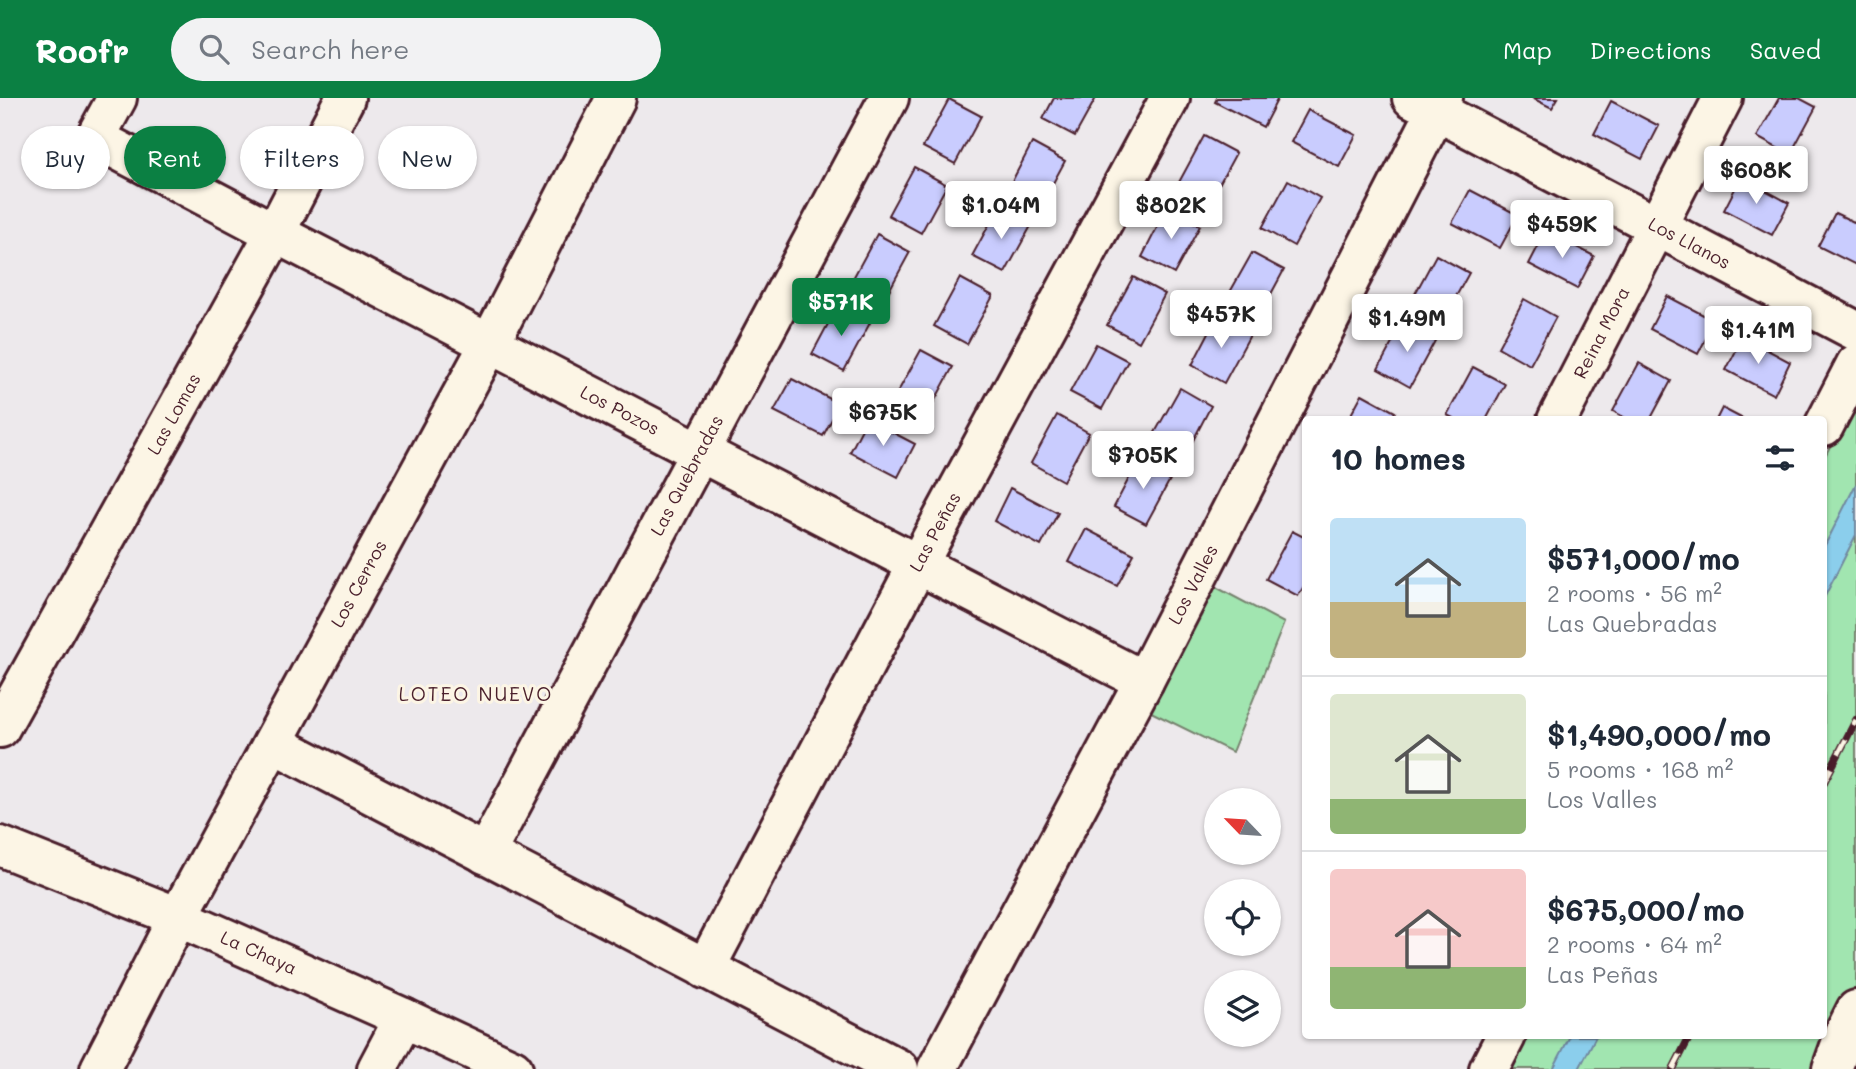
<!DOCTYPE html>
<meta charset="utf-8">
<style>
body{margin:0;font-family:Mali,sans-serif;background:#f2f2f3;color:#1f2937;height:100vh;display:flex;flex-direction:column;font-size:26px;white-space:nowrap}
*{box-sizing:border-box;margin:0}
p{font-size:23px;color:#747a83}
.icon{flex:none;width:38px;height:38px;fill:none;stroke:currentColor;stroke-width:2;stroke-linecap:round;stroke-linejoin:round}
.map{position:relative;flex:1;overflow:hidden}
.side{position:absolute;left:1302px;top:318px;width:525px;height:623px;display:flex;flex-direction:column;background:#fff;border-radius:7px;box-shadow:0 2px 5px #0004}
.side>*{flex:none}
.hud{position:absolute;left:21px;top:28px;width:665px;height:63px;display:flex;gap:14px}
.needle{width:46px;rotate:295deg}
.buttons{position:absolute;left:1204px;top:690px;display:grid;gap:14px}
.buttons a{display:grid;place-items:center;width:77px;height:77px;border-radius:50%;background:#fff;box-shadow:0 2px 5px #0004;font-size:35px}
.price{position:absolute;translate:-50% -60px;padding:0 16px;border-radius:7px;background:#fff;color:#222;font-size:23px;line-height:46px;filter:drop-shadow(0 2px 4px #0008)}
.price::after{content:'';position:absolute;left:50%;top:42px;width:21px;height:16px;margin-left:-10px;background:inherit;clip-path:polygon(0 0,100% 0,50% 100%)}
.price.active{background:#0b8043;color:#fff}
ul{padding:0;list-style:none}
li{display:flex;align-items:center;gap:21px;height:175px;padding:0 28px}
li+li{border-top:2px solid #e0e1e3}
li span{display:grid;place-items:center;flex:none;width:196px;height:140px;border-radius:7px;color:#555}
li>.icon{margin-inline-start:auto}
span .icon{width:84px;height:84px;fill:#fffc;stroke-width:1}
li b{font-size:30px}
h2{display:flex;justify-content:space-between;align-items:center;height:84px;padding:0 28px;font-size:30px}
.tag{padding:0 24px;border-radius:32px;background:#fff;box-shadow:0 2px 5px #0004;font-size:24px;line-height:63px}
.tag.active{background:#0b8043;color:#fff}
header{display:flex;align-items:center;gap:42px;box-sizing:border-box;height:98px;padding:0 35px;background:#0b8043;color:#fff}
header strong{font-size:33px}
nav{display:flex;gap:38px;margin-inline-start:auto;font-size:24px}
.search{width:490px;height:63px;background:#f2f2f3;display:flex;align-items:center;gap:18px;box-sizing:border-box;padding:0 24px;border-radius:38px;color:#747a83;font-size:26px}
.map>svg:first-child{display:block}
</style>
<header>
<strong>Roofr</strong>
<div class="search"><svg class="icon" aria-label="search" viewBox="0 0 24 24"><circle cx="10" cy="10" r="6"/><path d="M15 15l6 6"/></svg>Search here</div>
<nav><a>Map</a><a>Directions</a><a>Saved</a></nav>
</header>
<div class="map">
<svg width="1856" height="971" viewBox="0 0 1856 971">
<rect width="100%" height="100%" fill="#ede9ec"/>
<filter id="ink" filterUnits="userSpaceOnUse"><feTurbulence type="fractalNoise" baseFrequency=".0143" numOctaves="2"/><feDisplacementMap in="SourceGraphic" scale="14" xChannelSelector="R" yChannelSelector="G"/><feConvolveMatrix kernelMatrix="1 2 1 2 8 2 1 2 1" color-interpolation-filters="sRGB"/></filter>
<g filter="url(#ink)">
<g fill="#a1e5b0" stroke="#76826e" stroke-width="2">
<path d="M1856,298v603l-37,70h-314l17,-33h302v-578z"/>
<path d="M1212,487l72,38 -52,129 -85,-42z"/>
</g>
<g fill="#8bceec" stroke="#71889f" stroke-width="2">
<path d="M1856,386v51l-32,63v-51z"/>
<path d="M1570,938h26l-17,33h-26z"/>
</g>
<g fill="#c9ccfe" stroke="#4a1f2b" stroke-width="2">
<path d="M1054,0h42l-21,38 -32,-17z"/>
<path d="M1217,0h61l-15,29 -48,-25z"/>
<path d="M1532,0h26l-6,10z"/>
<path d="M1779,0h20l17,9 -26,48 -33,-18z"/>
<path d="M949,1l32,17 -26,48 -32,-17z"/>
<path d="M1611,3l48,25 -17,33 -48,-25z"/>
<path d="M1308,12l48,25 -17,32 -48,-25z"/>
<path d="M1204,38l32,17 -26,48 -32,-17z"/>
<path d="M1032,45l33,18 -26,48 -32,-18z"/>
<path d="M914,69l33,18 -26,48 -33,-18z"/>
<path d="M1741,79l48,26 -17,32 -48,-25z"/>
<path d="M1288,82l32,18 -26,48 -32,-18z"/>
<path d="M1470,92l48,25 -18,33 -48,-25z"/>
<path d="M998,110l33,18 -26,47 -33,-17z"/>
<path d="M1167,110l33,18 -26,48 -32,-17z"/>
<path d="M1835,115l21,10v42l-38,-19z"/>
<path d="M1546,133l48,25 -17,33 -48,-25z"/>
<path d="M877,136l33,18 -26,48 -33,-18z"/>
<path d="M1252,155l32,17 -26,48 -33,-17z"/>
<path d="M1436,157l33,18 -26,47 -33,-17z"/>
<path d="M1133,179l32,17 -26,48 -32,-17z"/>
<path d="M960,180l33,18 -26,48 -33,-18z"/>
<path d="M1667,198l48,25 -17,33 -48,-25z"/>
<path d="M1524,201l32,18 -26,48 -32,-18z"/>
<path d="M838,207l32,18 -26,48 -32,-17z"/>
<path d="M1217,219l33,18 -26,48 -32,-18z"/>
<path d="M1404,223l32,18 -26,48 -32,-18z"/>
<path d="M1743,239l47,25 -16,33 -48,-25z"/>
<path d="M1096,246l32,17 -26,48 -32,-17z"/>
<path d="M921,252l32,17 -26,48 -32,-18z"/>
<path d="M1639,265l32,18 -21,39h-21l-16,-9z"/>
<path d="M1473,269l32,17 -19,36h-29l-10,-5z"/>
<path d="M792,281l48,25 -17,32 -49,-25z"/>
<path d="M1180,290l31,18 -25,48 -33,-18z"/>
<path d="M1362,296l33,18 -4,8h-43z"/>
<path d="M1722,310l23,12h-29z"/>
<path d="M1057,317l32,18 -26,48 -32,-18z"/>
<path d="M867,321l48,25 -17,33 -48,-25z"/>
<path d="M1139,361l33,17 -26,48 -32,-17z"/>
<path d="M1010,390l48,25 -17,33 -47,-25z"/>
<path d="M1086,431l48,25 -17,32 -48,-24z"/>
<path d="M1292,433l14,7v45l-8,13 -32,-17z"/>
</g>
<g fill="none" stroke-linecap="round" stroke-linejoin="round">
<g stroke="#4a1f2b" stroke-width="44">
<g id="minor">
<path id="s1" d="M117,0l-22,40 180,95 869,448"/>
<path id="s2" d="M1412,0l444,233"/>
<path id="s3" d="M1557,322l166,-322"/>
<path d="M1824,328l32,-62"/>
<path id="s4" d="M0,630l275,-495 70,-135"/>
<path d="M273,645l626,326"/>
<path id="s5" d="M0,748l178,71 226,101 109,51"/>
<path id="s6" d="M485,756l404,-756"/>
<path id="s7" d="M705,871l213,-405 252,-466"/>
<path id="s8" d="M100,971l78,-152 312,-574 126,-245"/>
<path d="M377,971l27,-51"/>
<path id="s9" d="M937,971l207,-388 299,-583"/>
<path d="M1489,971l17,-33"/>
</g>
</g>
<g stroke="#4a1f2b" stroke-width="44">
<path id="major" d="M1832,971l14,-39 10,-20"/>
</g>
<use href="#minor" stroke="#fcf5e5" stroke-width="38"/>
<use href="#major" stroke="#fcf5e5" stroke-width="38"/>
<g stroke="#4a1f2b" stroke-width="8">
<g id="rail">
<path d="M1824,684l32,-62"/>
<path d="M1673,971l17,-33"/>
</g>
</g>
<use href="#rail" stroke="#fcf5e5" stroke-width="5" stroke-dasharray="16" stroke-linecap="butt"/>
</g>
</g>
<g text-anchor="middle" stroke-width="6" stroke-linejoin="round" paint-order="stroke">
<g font-size="18" fill="#4a1f2b" stroke="#fcf5e5">
<text dy="6" stroke="none"><textPath href="#s2" startOffset="313">Los Llanos</textPath></text>
<text dy="6" stroke="none"><textPath href="#s3" startOffset="98">Reina Mora</textPath></text>
<text dy="6" stroke="none"><textPath href="#s1" startOffset="637">Los Pozos</textPath></text>
<text dy="6" stroke="none"><textPath href="#s4" startOffset="359">Las Lomas</textPath></text>
<text dy="6" stroke="none"><textPath href="#s6" startOffset="429">Las Quebradas</textPath></text>
<text dy="6" stroke="none"><textPath href="#s7" startOffset="494">Las Peñas</textPath></text>
<text dy="6" stroke="none"><textPath href="#s8" startOffset="550">Los Cerros</textPath></text>
<text dy="6" stroke="none"><textPath href="#s9" startOffset="548">Los Valles</textPath></text>
<text dy="6" stroke="none"><textPath href="#s5" startOffset="280">La Chaya</textPath></text>
</g>
<g font-size="19" letter-spacing="2" fill="#4a1f2b" stroke="#fcf5e5">
<text x="476" y="603">LOTEO NUEVO</text>
</g>
</g>
</svg>
<div class="buttons">
<a><svg class="needle" viewBox="-14 -14 28 28"><path d="M0-13l5 13h-10z" fill="#e53935"/><path d="M0 13l5-13h-10z" fill="#747a83"/></svg></a>
<a><svg class="icon" aria-label="locate" viewBox="0 0 24 24"><circle cx="12" cy="12" r="6"/><path d="M12 2v4M12 18v4M2 12h4M18 12h4"/></svg></a>
<a><svg class="icon" aria-label="layers" viewBox="0 0 24 24"><path d="M12 4l9 5-9 5-9-5zM3 14l9 5 9-5"/></svg></a>
</div>
<b class="price" style="left:1756px;top:108px">$608K</b>
<b class="price" style="left:1001px;top:143px">$1.04M</b>
<b class="price" style="left:1171px;top:143px">$802K</b>
<b class="price" style="left:1562px;top:162px">$459K</b>
<b class="price active" style="left:841px;top:240px">$571K</b>
<b class="price" style="left:1221px;top:252px">$457K</b>
<b class="price" style="left:1407px;top:256px">$1.49M</b>
<b class="price" style="left:1758px;top:268px">$1.41M</b>
<b class="price" style="left:883px;top:350px">$675K</b>
<b class="price" style="left:1143px;top:393px">$705K</b>
<div class="hud">
<a class="tag">Buy</a>
<a class="tag active">Rent</a>
<a class="tag">Filters</a>
<a class="tag">New</a>
</div>
<section class="side">
<h2>10 homes<svg class="icon" aria-label="filters" viewBox="0 0 24 24"><path d="M4 7h16M4 17h16"/><circle cx="9" cy="7" r="2"/><circle cx="15" cy="17" r="2"/></svg></h2>
<ul>
<li><span style="background:linear-gradient(#bfe0f5 60%,#c2b280 0)"><svg class="icon" aria-label="home" viewBox="0 0 24 24"><path d="M3 11l9-7 9 7M6 9v11h12V9"/></svg></span><div><b>$571,000/mo</b><p>2 rooms · 56 m²</p><p>Las Quebradas</p></div></li>
<li><span style="background:linear-gradient(#dfe7d0 75%,#8fb573 0)"><svg class="icon" aria-label="home" viewBox="0 0 24 24"><path d="M3 11l9-7 9 7M6 9v11h12V9"/></svg></span><div><b>$1,490,000/mo</b><p>5 rooms · 168 m²</p><p>Los Valles</p></div></li>
<li><span style="background:linear-gradient(#f6c9c9 70%,#8fb573 0)"><svg class="icon" aria-label="home" viewBox="0 0 24 24"><path d="M3 11l9-7 9 7M6 9v11h12V9"/></svg></span><div><b>$675,000/mo</b><p>2 rooms · 64 m²</p><p>Las Peñas</p></div></li>
</ul>
</section>
</div>
